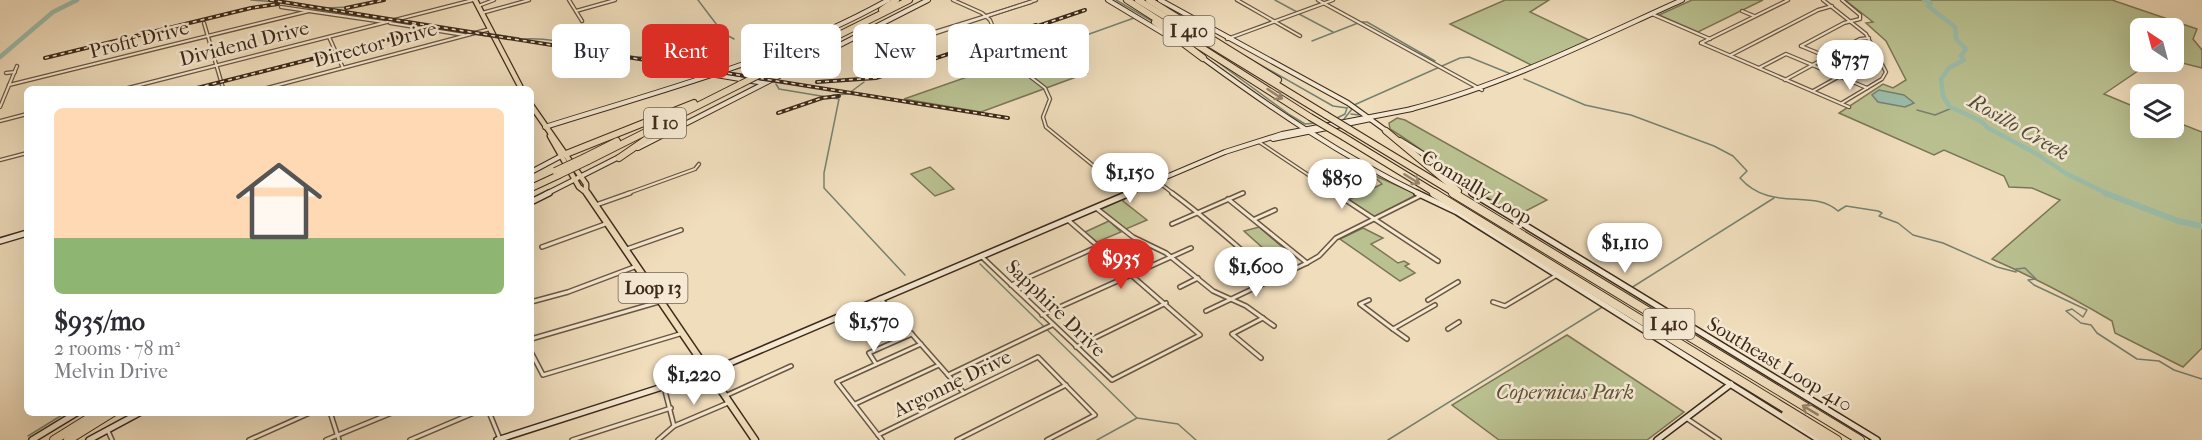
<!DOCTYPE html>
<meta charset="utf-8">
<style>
body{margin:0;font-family:"IM FELL French Canon",serif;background:#f2f2f3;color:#2b2b33;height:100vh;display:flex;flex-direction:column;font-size:22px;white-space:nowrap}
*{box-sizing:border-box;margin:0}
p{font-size:20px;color:#7c7c81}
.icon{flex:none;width:33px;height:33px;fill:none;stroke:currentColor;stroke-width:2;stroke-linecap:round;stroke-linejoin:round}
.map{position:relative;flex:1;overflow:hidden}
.drawer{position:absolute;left:24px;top:86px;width:510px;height:330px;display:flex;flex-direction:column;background:#fff;border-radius:9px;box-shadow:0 6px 24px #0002}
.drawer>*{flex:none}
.guide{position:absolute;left:552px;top:24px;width:570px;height:54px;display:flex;gap:12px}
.needle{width:39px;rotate:324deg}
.controls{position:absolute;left:2130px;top:18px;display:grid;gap:12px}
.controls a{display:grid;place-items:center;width:54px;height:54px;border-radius:9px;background:#fff;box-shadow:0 6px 24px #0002;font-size:30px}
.price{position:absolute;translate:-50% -51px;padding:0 14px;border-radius:21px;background:#fff;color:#222;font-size:20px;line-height:39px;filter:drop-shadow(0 2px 3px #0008)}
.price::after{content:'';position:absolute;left:50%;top:36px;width:18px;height:14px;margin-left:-9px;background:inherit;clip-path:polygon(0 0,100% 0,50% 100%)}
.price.current{background:#d93025;color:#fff}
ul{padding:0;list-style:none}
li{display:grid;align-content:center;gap:12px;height:318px;padding:0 30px}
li+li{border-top:2px solid #e1e1e2}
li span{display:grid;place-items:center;height:186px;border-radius:9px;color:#555}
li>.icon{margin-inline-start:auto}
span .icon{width:108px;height:108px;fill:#fffc;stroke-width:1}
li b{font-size:26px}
.pill{padding:0 21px;border-radius:9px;background:#fff;box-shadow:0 6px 24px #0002;font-size:21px;line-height:54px}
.pill.current{background:#d93025;color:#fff}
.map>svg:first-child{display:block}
</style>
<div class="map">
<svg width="2202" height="440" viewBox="0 0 2202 440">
<rect width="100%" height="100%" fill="#f0ddbc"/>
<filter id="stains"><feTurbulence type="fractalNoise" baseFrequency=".00333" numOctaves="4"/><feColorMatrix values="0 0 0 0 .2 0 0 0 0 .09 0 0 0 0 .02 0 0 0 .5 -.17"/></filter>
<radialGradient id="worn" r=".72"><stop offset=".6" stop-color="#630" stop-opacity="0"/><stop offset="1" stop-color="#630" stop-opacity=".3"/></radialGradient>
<g fill="#bac191" stroke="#7c7656" stroke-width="1.5">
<path d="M1505,0h44l-19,12 59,28 -56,26 -83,-42z"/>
<path d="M1692,0h71l-65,32 -39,-17z"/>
<path d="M1845,0h267l85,29 -4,10 9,11v18l-28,-7v-33h-34v34h11l-47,32 36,15v19h34v-7l28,11v216l-19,19 -68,-34 -3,-12c-39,-23 -79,-44 -120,-62l68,-59 -28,-12 -23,-1 -5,-11 -60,-26 -10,5 -95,-42 44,-29 10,4 13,-8 -20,-39 -20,-18 7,-1z"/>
<path d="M1050,48l37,25 -106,39 -77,-13z"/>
<path d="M1397,118l8,2 142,80 -31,16c-44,-26 -82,-60 -126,-87l-1,-6z"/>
<path d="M930,167l24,22 -19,7 -24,-22z"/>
<path d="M1371,174l41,18 4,3 -42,22 -26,-17 34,-16z"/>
<path d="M1125,198l-2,3 24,19 -21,9 -25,-20z"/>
<path d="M1109,221l12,11 -24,10 -12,-10z"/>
<path d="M1259,227l29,25 -14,6 -30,-27z"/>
<path d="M1363,228l20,10 -12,6 27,19 6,-2 5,3 -4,2 10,7 -15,8 -60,-42z"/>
<path d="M1567,335l117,77 -37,28h-148l-47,-35z"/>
</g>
<path fill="#9bbdab" stroke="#758271" stroke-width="1.5" d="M1879,90l25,5 10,8 -9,4 -27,-5 -6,-7z"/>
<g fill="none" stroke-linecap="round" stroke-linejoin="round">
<g stroke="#758271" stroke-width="1.5">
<path d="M251,0l28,2"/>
<path d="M698,0l25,33 11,6"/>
<path d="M1116,0l36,21"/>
<path d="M1275,0l22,12"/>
<path d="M283,1l42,7 26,-1"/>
<path d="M303,7l83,14"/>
<path d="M1299,14l34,18"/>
<path d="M395,22l35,5"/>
<path d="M1361,22h6l68,39"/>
<path d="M436,29l32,4"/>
<path d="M474,34l12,2"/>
<path d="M498,35l21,3"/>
<path d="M523,39c40,-3 75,16 115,18 28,1 59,-15 85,-24"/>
<path d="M1312,41l46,-18"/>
<path d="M1067,42l67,-24"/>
<path d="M1245,56l88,50 14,2"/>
<path d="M1212,58l78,57 15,9 10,-1"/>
<path d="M743,68l1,3 10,3"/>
<path d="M765,75l8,2"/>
<path d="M1524,79l61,26 46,10 83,31 19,10 14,15 -7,7c31,35 72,10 98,33l8,-5 32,5 4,2 -3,3 19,7 15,12 30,8 54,24 19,5v-3l9,-1 11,11 -8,1 6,5 53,25 -4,7 -11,-8 -6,2 15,12 10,2 6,8 40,26 22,2 15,9 28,9"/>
<path d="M776,84l3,5 60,10 -15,74v15l81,87"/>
<path d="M833,95l15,-1 16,-12"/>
<path d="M1354,105l106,-47 9,-1 42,17"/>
<path d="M1917,110l18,5 17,-7"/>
<path d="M1351,114l8,1"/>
<path d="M1337,118l8,-4 2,-6"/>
<path d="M1344,119l8,-10 -3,-2"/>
<path d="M980,264l157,154 41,6 18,16"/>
<path d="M1631,288l143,-90"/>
<path d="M28,436l39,-24"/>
<path d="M1097,440l40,-22"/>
<path d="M1388,440l216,-134"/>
</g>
<g stroke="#9bbdab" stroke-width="4.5">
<path d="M1924,0l7,3 -3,3 27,21 1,12 10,10 -5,7 3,4 -15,8 -8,11 2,17 7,11 31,14 7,7 49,26 30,20 41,20"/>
<path d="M0,57l53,-45 24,-12"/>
</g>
<path stroke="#9bbdab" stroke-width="6" d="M2105,193l73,28 24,5"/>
<g stroke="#6a5742" stroke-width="4.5">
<g id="street-far1">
<path d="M569,0l13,21"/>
<path d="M953,0l29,13 8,7 16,38 39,30 5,11 -7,18 3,10 81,66"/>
<path d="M1237,0l63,36"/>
<path d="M1318,0l164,90"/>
<path d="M1823,0l43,34 20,38 -4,7 -40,24"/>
<path d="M478,6l16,-6"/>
<path d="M281,7l103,15"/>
<path d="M576,11l39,-11"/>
<path d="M1742,11l12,5"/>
<path d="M482,13l47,-13"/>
<path d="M1652,14l58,25"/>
<path d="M204,23l19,65"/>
<path d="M390,23l74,12"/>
<path d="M329,37l14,31"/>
<path d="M1227,39l106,-39"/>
<path d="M1701,43l148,64"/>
<path d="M1701,43l87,-43"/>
<path d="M897,46l139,-46"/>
<path d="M1801,46l43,-23 16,-4v-4l-18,-15"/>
<path d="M1801,46l53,22 17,-10 8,1"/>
<path d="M892,51l4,-7 135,-42"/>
<path d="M1731,55l87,-45 14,-4"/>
<path d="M1759,68l27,-14 81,34"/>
<path d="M6,73l9,-1"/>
<path d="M1785,80l75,-41 9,-1"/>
<path d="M9,85l300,-74"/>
<path d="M128,88l345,-88"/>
<path d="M267,88l223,-59"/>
<path d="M1813,91l27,-15"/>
<path d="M0,107l17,-41"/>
<path d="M0,121l27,-7"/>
<path d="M1259,142l78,52"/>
<path d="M0,160l27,-7"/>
<path d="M1157,181l17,13"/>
<path d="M626,194l69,-25 4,-5"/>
<path d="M1241,194l2,-1"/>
</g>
</g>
<g stroke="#6a5742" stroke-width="6">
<g id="street">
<path d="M1172,193c36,26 67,56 102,84"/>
<path d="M1335,193l103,68"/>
<path d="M1228,199l79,64"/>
<path d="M596,205l34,-12"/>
<path d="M1096,208l37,29 33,16 47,38 33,15 28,20"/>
<path d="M1255,219l20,-9"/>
<path d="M1172,224l71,-31"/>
<path d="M1127,245l11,-5"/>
<path d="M542,247l66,-24"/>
<path d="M627,249l54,-19"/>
<path d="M982,257l130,123 88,-45 -132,-115"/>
<path d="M1230,263l15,-7"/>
<path d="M1011,285l86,-38"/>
<path d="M1180,287l18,-9"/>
<path d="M880,298l84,95"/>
<path d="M1369,300l-9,4 33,25 42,-24"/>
<path d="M1428,300l30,-18"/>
<path d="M531,302l37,-10 69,-26"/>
<path d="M1493,302l12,4 52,-31"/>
<path d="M1206,311l101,-48 12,-7 17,-18 86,-43"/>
<path d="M1042,315l149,-67"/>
<path d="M1393,329l14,10"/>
<path d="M1448,329l11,-7"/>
<path d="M531,339l131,-38"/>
<path d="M1076,347l90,-44"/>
<path d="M531,352l12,23 140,-42"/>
<path d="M1261,358l-29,-24 31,-16"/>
<path d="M876,364l-7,-11 43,-19"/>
<path d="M948,375l104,-50"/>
<path d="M725,396l66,-30"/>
<path d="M855,404l84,-39"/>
<path d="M330,412l9,28"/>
<path d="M489,412l11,27"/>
<path d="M1686,418l33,22"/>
<path d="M674,426l54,-23"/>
<path d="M108,431l4,9"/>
<path d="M878,435l160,-78 57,58 -48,25"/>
<path d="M249,440l63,-28"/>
<path d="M326,440l68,-28"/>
<path d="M410,440l66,-28"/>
<path d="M572,440l99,-32"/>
<path d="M658,440l16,-14 -10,-39"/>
<path d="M882,440l-45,-58 84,-38"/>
<path d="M957,440l109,-55"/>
</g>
</g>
<g stroke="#3d2a1a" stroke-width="6">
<g id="secondary-far1">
<path d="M1108,0l70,42"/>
<path d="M1160,0l188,103 40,29"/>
<path d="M1200,56c71,52 141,100 220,138"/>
<path d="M716,75l48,8"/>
<path d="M1411,109c95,-25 182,-69 271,-109"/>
<path d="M545,127c117,-37 236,-67 343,-127"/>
<path d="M1273,139l98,-20"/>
<path d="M1400,140l23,14 51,40"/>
<path d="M638,148l290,-148"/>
<path d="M531,172l32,-17"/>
<path d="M546,194l73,-37"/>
<path d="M1126,194l99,-42 57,-18 130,-25"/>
</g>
</g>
<g stroke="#3d2a1a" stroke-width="8">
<g id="secondary">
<path d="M1417,193l40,19 362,228"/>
<path d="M1472,193l405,247"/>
<path d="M531,202l18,-9"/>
<path d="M0,241l27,-8"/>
<path d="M32,440l46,-28"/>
<path d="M89,440l52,-28"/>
<path d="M497,440l212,-68 421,-179"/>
<path d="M1657,440l74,-56"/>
</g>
</g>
<g stroke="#3d2a1a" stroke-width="7">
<g id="primary-far1">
<path d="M475,0l46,88"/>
<path d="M531,105l55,79v7"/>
<path d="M550,136l29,51 9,7"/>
</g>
</g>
<g stroke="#3d2a1a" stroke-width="9">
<path id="primary" d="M587,193l168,247"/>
</g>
<g stroke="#3d2a1a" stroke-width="8">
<g id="highway-far1">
<path d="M1127,0l183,117"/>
<path d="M1138,0l188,115"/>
<path d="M1149,0l129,80"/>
<path d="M882,10l14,-10"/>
<path d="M1155,22l48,36"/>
<path d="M767,71l142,-71"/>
<path d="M1349,129l107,65"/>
<path d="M1386,131l72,60"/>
<path d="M1344,137l93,57"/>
<path d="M566,154l128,-51"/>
<path d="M585,157l32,-16"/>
<path d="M619,158l45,-31"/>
<path d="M588,161l153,-77"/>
<path d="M531,188l28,-13"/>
</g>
</g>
<g stroke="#3d2a1a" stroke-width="10">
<g id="highway">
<path d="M1434,193l403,247"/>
<path d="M1453,193l407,247"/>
<path d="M1786,414l41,26"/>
<path d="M54,440l45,-28"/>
<path d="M68,440l45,-28"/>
</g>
</g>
<use href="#street-far1" stroke="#f5e9d3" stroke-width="2"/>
<use href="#street" stroke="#f5e9d3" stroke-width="3"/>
<use href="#secondary-far1" stroke="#f5e9d3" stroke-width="4"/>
<use href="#secondary" stroke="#f5e9d3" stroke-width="5"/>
<use href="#primary-far1" stroke="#f0ddbc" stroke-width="4.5"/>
<use href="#primary" stroke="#f0ddbc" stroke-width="6"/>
<use href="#highway-far1" stroke="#f0ddbc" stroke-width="6"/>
<use href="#highway" stroke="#f0ddbc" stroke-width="8"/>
<g stroke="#3d2a1a" stroke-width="4">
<g id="rail">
<path d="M270,0l738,118"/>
<path d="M346,8l38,-8"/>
<path d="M1029,29l56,-19"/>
<path d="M45,58l206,-50 27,-4"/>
<path d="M817,82l59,-4 160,-53"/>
<path d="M197,88l233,-59"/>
<path d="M778,113l44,-15 17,-2"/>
</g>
</g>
<use href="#rail" stroke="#f5e9d3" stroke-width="1.5" stroke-dasharray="4" stroke-linecap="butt"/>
<g stroke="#3d2a1a" stroke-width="8" stroke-linecap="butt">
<g id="highway-bridge">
<path d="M741,84l26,-13"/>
<path d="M1326,115l23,14"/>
<path d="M1310,117l34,20"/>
<path d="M555,171l30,-14"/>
<path d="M559,175l29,-14"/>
</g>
</g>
<use href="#highway-bridge" stroke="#f0ddbc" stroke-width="6"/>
</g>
<defs><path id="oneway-shaft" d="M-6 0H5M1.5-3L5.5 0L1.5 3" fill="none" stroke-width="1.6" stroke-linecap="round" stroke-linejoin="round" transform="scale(1.5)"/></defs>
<g stroke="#96846b">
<use href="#oneway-shaft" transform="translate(1275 94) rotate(33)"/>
<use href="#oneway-shaft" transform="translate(1412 179) rotate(32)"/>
<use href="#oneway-shaft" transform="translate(1810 410) rotate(-149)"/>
</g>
<g text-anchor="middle" stroke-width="5" stroke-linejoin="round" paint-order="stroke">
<g fill="#f5e9d3" stroke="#746352" stroke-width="1.5">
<rect x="1163.5" y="16" width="51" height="30" rx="4.5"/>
<rect x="644" y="108" width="42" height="30" rx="4.5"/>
<rect x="618.5" y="273" width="69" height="30" rx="4.5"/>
<rect x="1643.5" y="309" width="51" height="30" rx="4.5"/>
</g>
<g font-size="18" font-weight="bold" fill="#3d2a1a">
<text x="1189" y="37">I 410</text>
<text x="665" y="129">I 10</text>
<text x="653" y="294">Loop 13</text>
<text x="1669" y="330">I 410</text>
</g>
<g font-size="20" fill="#3d2a1a" stroke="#f5e9d3">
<text transform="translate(139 39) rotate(-14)" y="7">Profit Drive</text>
<text transform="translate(244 43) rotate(-14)" y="7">Dividend Drive</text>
<text transform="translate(375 44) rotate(-15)" y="7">Director Drive</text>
<text transform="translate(1477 187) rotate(31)" y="7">Connally Loop</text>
<text transform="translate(1056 308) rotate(44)" y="7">Sapphire Drive</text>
<text transform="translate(1780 364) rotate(31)" y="7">Southeast Loop 410</text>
<text transform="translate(952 383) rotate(-26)" y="7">Argonne Drive</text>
</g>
<g font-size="20" font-style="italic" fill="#5c5038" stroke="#f5e9d3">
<text x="1565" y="399">Copernicus Park</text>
</g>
<g font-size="21" font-style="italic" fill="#544f3e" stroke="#f5e9d3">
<text transform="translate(2019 127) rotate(30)" y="7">Rosillo Creek</text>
</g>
</g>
<rect width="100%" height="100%" filter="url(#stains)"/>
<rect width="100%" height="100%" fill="url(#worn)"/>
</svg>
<div class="controls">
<a><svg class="needle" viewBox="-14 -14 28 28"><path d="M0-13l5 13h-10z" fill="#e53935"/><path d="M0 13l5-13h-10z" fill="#7c7c81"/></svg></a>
<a><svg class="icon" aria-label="layers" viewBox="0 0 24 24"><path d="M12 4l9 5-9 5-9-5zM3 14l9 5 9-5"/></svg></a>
</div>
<b class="price" style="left:1850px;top:91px">$737</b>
<b class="price" style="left:1130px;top:204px">$1,150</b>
<b class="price" style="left:1342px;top:210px">$850</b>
<b class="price" style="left:1625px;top:274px">$1,110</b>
<b class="price current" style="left:1121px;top:290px">$935</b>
<b class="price" style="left:1256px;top:298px">$1,600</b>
<b class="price" style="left:874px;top:353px">$1,570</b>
<b class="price" style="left:694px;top:406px">$1,220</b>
<div class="guide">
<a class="pill">Buy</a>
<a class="pill current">Rent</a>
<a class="pill">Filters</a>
<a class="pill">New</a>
<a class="pill">Apartment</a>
</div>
<section class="drawer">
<ul>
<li><span style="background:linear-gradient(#ffd9b3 70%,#8fb573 0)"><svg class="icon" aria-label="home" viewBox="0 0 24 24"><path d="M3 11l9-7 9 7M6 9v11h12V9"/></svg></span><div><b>$935/mo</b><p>2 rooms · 78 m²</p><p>Melvin Drive</p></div></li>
</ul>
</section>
</div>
